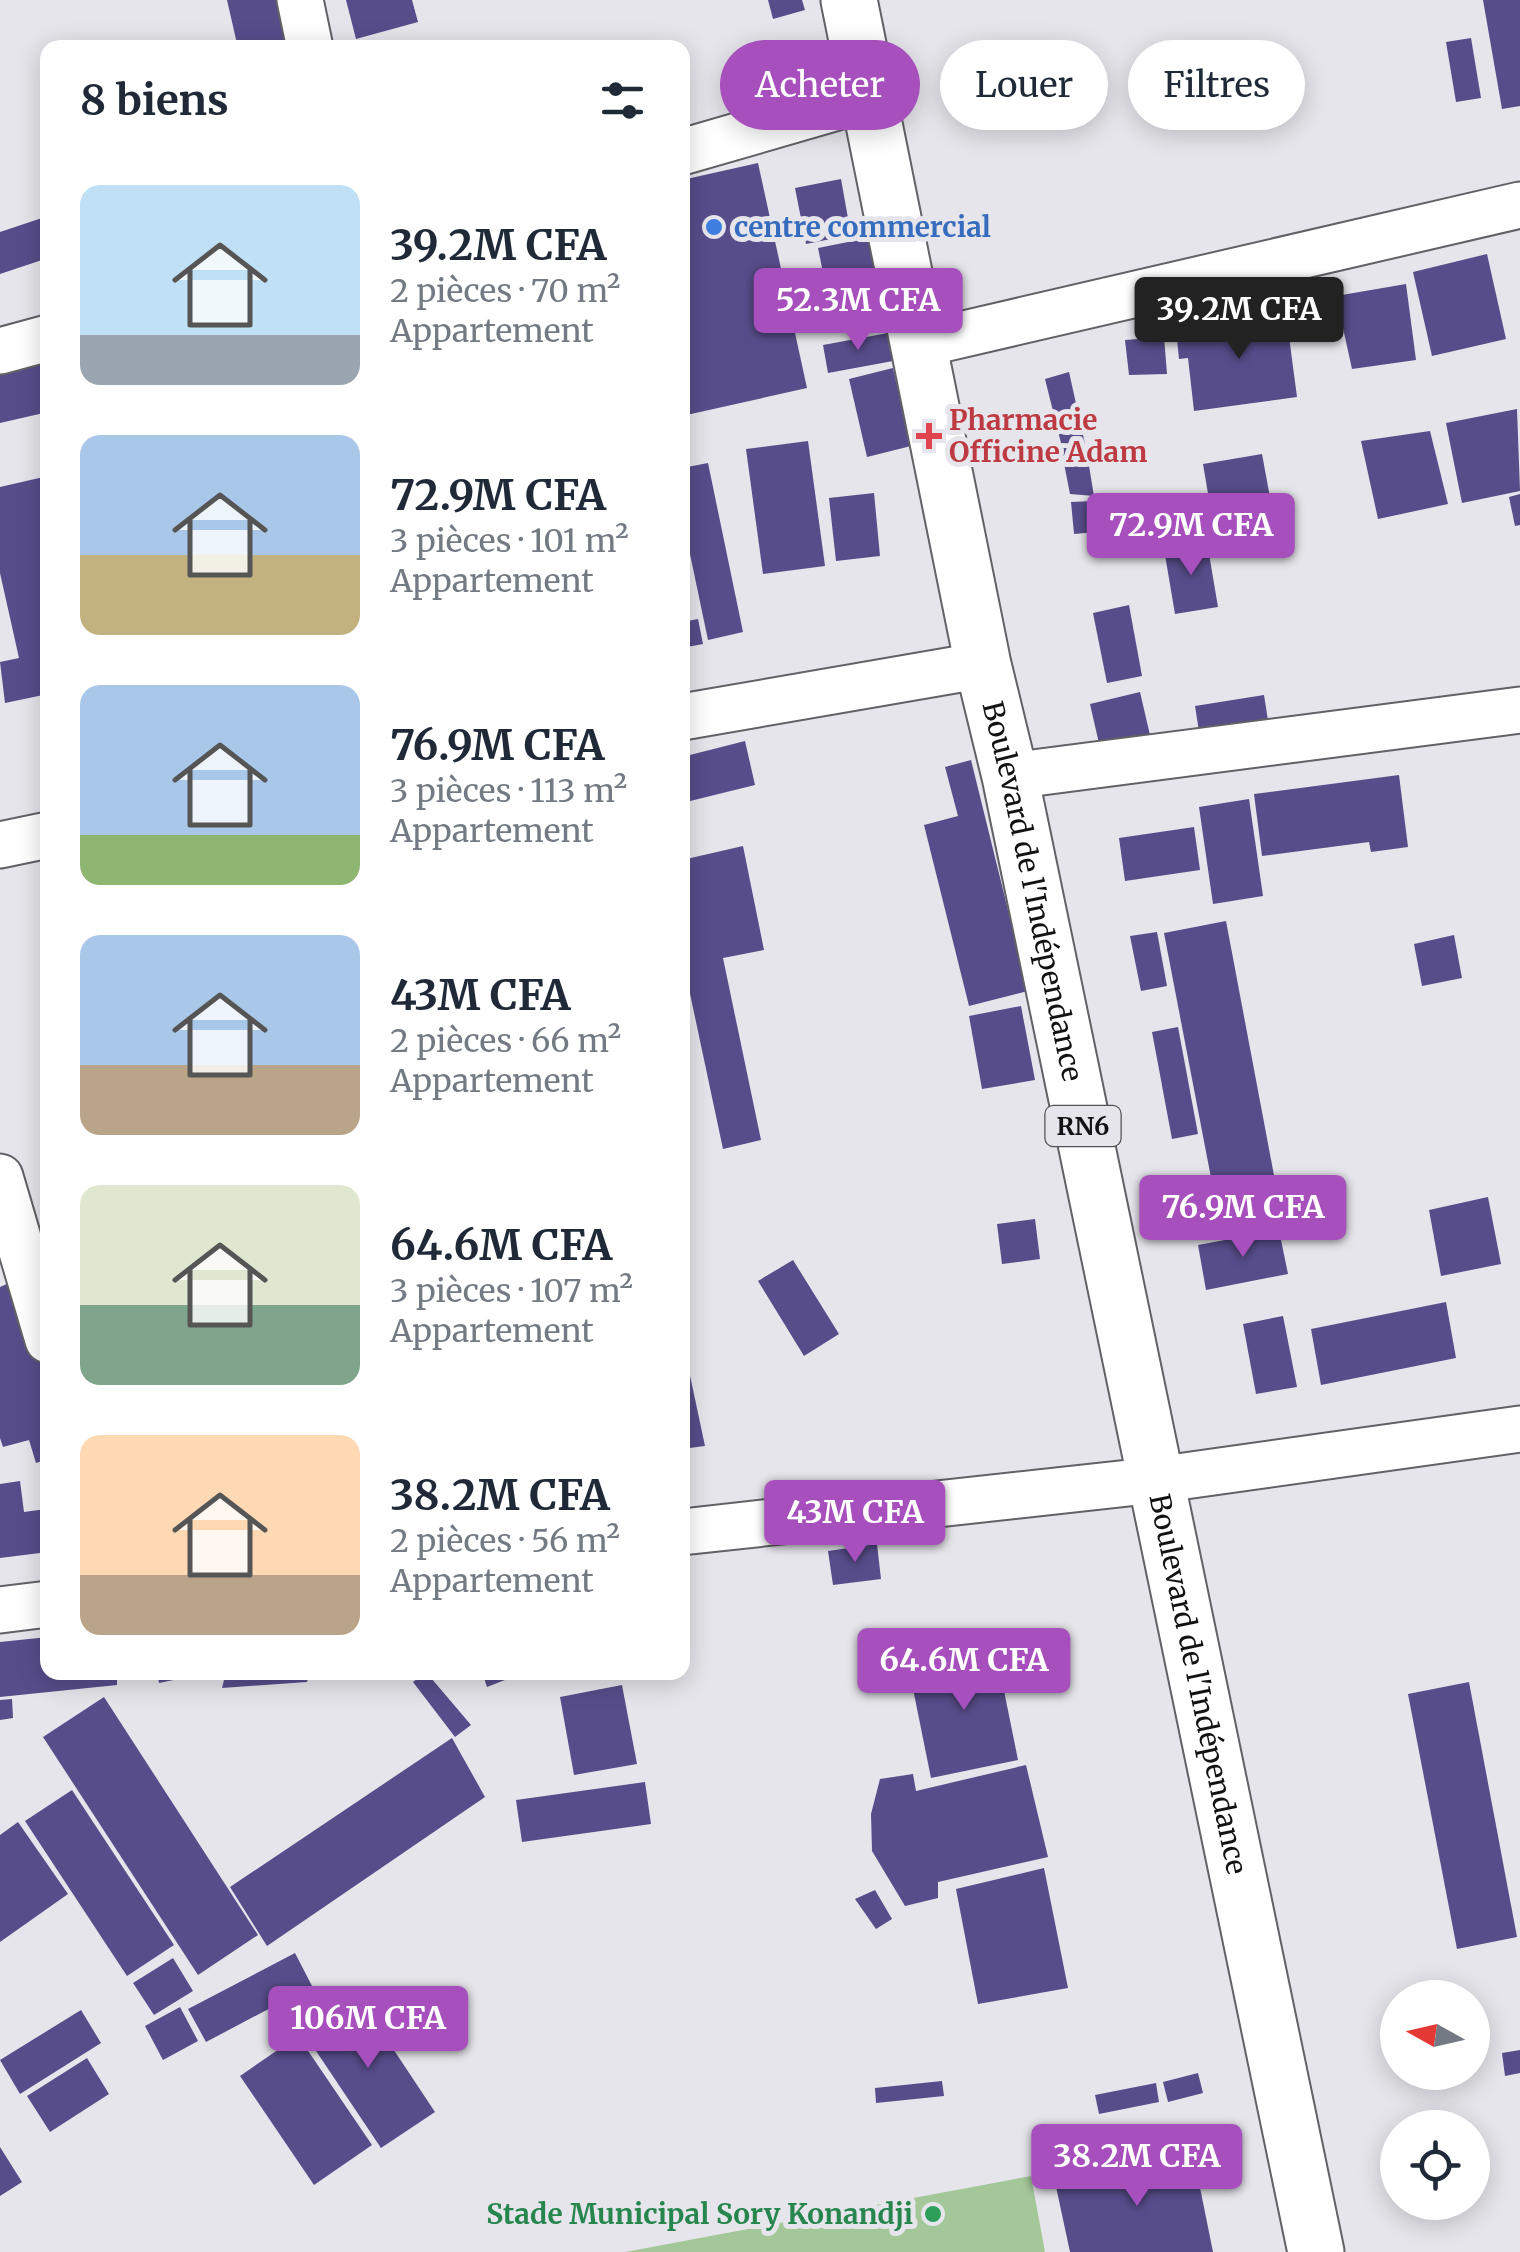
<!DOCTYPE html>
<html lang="fr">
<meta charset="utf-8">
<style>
body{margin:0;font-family:Merriweather,serif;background:#f6f6f7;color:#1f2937;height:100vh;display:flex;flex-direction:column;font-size:38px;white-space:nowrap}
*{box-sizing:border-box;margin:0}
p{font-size:32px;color:#747a83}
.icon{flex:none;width:55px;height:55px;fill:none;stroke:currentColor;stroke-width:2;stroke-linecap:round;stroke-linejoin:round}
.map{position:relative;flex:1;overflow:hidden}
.sheet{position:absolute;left:40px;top:40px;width:650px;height:1640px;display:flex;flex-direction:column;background:#fff;border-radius:20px;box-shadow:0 5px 25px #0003}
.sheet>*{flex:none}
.guide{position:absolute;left:720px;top:40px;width:650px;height:90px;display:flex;gap:20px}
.needle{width:65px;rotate:278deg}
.controls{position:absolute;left:1380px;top:1980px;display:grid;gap:20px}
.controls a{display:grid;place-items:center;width:110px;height:110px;border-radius:50%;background:#fff;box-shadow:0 5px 25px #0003;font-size:50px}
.price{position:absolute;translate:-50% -85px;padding:0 22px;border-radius:10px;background:#a750bd;color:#fff;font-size:32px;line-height:65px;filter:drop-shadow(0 2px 5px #0008)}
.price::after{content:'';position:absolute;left:50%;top:60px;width:30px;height:22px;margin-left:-15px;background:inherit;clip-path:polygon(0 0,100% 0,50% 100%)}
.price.selected{background:#222;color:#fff}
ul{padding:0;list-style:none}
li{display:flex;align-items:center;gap:30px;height:250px;padding:0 40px}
li span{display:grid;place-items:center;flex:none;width:280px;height:200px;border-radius:20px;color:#555}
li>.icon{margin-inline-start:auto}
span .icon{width:120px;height:120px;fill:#fffc;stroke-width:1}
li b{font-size:42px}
h2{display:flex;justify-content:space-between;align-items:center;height:120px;padding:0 40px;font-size:42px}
.pill{padding:0 35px;border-radius:45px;background:#fff;box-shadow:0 5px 25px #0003;font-size:35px;line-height:90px}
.pill.selected{background:#a750bd;color:#fff}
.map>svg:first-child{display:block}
</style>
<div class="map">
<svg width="1520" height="2252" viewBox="0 0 1520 2252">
<rect width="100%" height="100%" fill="#e5e5eb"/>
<path fill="#a4c79a" d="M1031,2176l14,76h-420z"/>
<g fill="#574d8b">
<path d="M227,0h51l11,48h-51z"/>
<path d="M346,0h66l6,22 -62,17z"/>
<path d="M768,0h34l3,10 -32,9z"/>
<path d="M1483,0h37v106l-18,3z"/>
<path d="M1471,38l10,60 -25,4 -10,-60z"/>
<path d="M758,163l49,225 -125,28v-236z"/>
<path d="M841,179l10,56 -45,9 -11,-56z"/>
<path d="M48,216v42l-48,16v-42z"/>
<path d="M868,238l12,58 -50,11 -12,-59z"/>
<path d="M1487,254l19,85 -74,17 -19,-84z"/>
<path d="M1406,284l10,76 -64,9 -16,-73z"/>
<path d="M1286,314l11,83 -103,14 -6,-53 -9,1 -3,-30z"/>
<path d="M888,333l5,28 -65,12 -5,-28z"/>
<path d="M1164,337l3,37 -38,1 -4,-35z"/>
<path d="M48,356v56l-48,11v-56z"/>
<path d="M893,368l18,78 -44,11 -18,-78z"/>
<path d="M1069,372l16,72 -24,-1 -16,-64z"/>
<path d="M1517,409l3,82 -58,12 -16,-80z"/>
<path d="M1430,431l18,73 -70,15 -17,-78z"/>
<path d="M808,441l17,125 -62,8 -17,-125z"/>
<path d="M1061,448h25l8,48 -24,-2z"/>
<path d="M1262,454l14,76 -60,11 -13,-77z"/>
<path d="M708,463l35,169 -35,8 -26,-124v-48z"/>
<path d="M48,476v218l-43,9 -5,-41 19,-4 -19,-85v-86z"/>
<path d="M874,493l6,63 -44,5 -7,-63z"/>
<path d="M1520,494v31l-5,1 -6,-29z"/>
<path d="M1094,501l2,31 -22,2 -3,-32z"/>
<path d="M1207,542l11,65 -43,7 -11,-65z"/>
<path d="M1129,605l13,71 -35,7 -14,-70z"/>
<path d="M698,619l5,25 -21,4v-26z"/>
<path d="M1140,692l13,56 -50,13 -13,-57z"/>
<path d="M1264,695l5,32 -69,11 -5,-32z"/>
<path d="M745,741l10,44 -73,18v-46z"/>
<path d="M971,760l57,231 -59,15 -45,-181 34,-9 -13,-49z"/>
<path d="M1399,775l9,72 -37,5 -2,-10 -107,14 -8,-62z"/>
<path d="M1249,799l14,97 -50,8 -14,-97z"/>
<path d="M1194,827l6,43 -75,11 -6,-43z"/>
<path d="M743,846l21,104 -41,8 38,182 -38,9 -41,-193v-96z"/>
<path d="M1226,921l57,302 -61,12 -58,-302z"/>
<path d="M1157,932l10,54 -26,5 -11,-55z"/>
<path d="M1454,935l8,43 -40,8 -8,-42z"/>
<path d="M1021,1006l14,74 -53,9 -13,-73z"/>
<path d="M1178,1027l20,107 -26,5 -20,-107z"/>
<path d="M1206,1178l10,53 -22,4 -10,-53z"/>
<path d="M1488,1197l13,67 -60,12 -12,-66z"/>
<path d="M1035,1219l5,40 -38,5 -5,-40z"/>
<path d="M1279,1230l9,44 -82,16 -8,-45z"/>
<path d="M793,1260l46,74 -35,22 -46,-75z"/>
<path d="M16,1280l32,101v78l-12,4 -7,-23 -26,7 -3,-9v-151z"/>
<path d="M1446,1302l10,56 -135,27 -10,-56z"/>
<path d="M1283,1316l14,71 -41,7 -13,-70z"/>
<path d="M682,1338l23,108 -23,3z"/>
<path d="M20,1481l4,31 22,-3 2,43 -48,6v-74z"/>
<path d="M877,1544l4,35 -48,6 -5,-34z"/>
<path d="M48,1637v35h69v13l-117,12v-55z"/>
<path d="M995,1646l23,114 -87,18 -22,-109z"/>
<path d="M157,1672h45v2l-43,9z"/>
<path d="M226,1672h84l-3,10 -85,6z"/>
<path d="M426,1672l45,53 -16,12 -42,-55z"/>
<path d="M482,1672h41v1l-36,14z"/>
<path d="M1469,1682l48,255 -60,12 -49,-255z"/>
<path d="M622,1685l15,79 -63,11 -14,-78z"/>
<path d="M104,1697l154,238 -60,40 -155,-238z"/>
<path d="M12,1699l1,19 -13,2v-20z"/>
<path d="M452,1738l33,59 -218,149 -37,-59z"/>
<path d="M1026,1765l22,92 -110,25v16l-33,8 -33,-55 -1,-37 9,-35 33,-5 3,17z"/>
<path d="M645,1782l6,42 -129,18 -6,-42z"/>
<path d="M72,1790l102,155 -47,31 -102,-155z"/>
<path d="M18,1822l50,72 -68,48v-107z"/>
<path d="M1044,1868l24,120 -90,16 -22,-115z"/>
<path d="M875,1890l17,29 -16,10 -21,-30z"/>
<path d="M295,1953l17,33 -106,56 -18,-33z"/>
<path d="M173,1958l20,33 -39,24 -21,-32z"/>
<path d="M356,1993l79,119 -54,36 -79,-118z"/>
<path d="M180,2007l18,34 -35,19 -18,-34z"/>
<path d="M81,2010l20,33 -81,51 -20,-34z"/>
<path d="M298,2036l74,109 -58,40 -74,-109z"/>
<path d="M1520,2050v23l-15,3 -3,-23z"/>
<path d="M87,2058l22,36 -59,38 -23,-36z"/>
<path d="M1198,2073l5,20 -35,9 -5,-20z"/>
<path d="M942,2081l2,15 -68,7 -1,-15z"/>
<path d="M1156,2083l3,19 -60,12 -4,-19z"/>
<path d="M0,2147l22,35 -22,14z"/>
<path d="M1193,2153l20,99h-143l-15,-70z"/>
</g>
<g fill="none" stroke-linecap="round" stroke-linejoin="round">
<g stroke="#616166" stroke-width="49">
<g id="street">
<path d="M300,0l10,48"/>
<path d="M682,152l190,-55"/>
<path d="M921,344l599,-139"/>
<path d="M0,351l48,-13"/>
<path d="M682,717l301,-52"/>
<path d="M1010,776l510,-66"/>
<path d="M0,845l48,-10"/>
<path d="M0,1177l48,163"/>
<path d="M682,1532l474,-52 364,-51"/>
<path d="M0,1610l48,-6"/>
</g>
</g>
<g stroke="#616166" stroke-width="59">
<g id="highway">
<path id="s1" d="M849,0l134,665 27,111 306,1476"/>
</g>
</g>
<use href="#street" stroke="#fff" stroke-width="45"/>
<use href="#highway" stroke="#fff" stroke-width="55"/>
</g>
<circle fill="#3f7fe0" stroke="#e5e5eb" stroke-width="4" cx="714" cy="227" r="10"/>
<path fill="#e0444e" stroke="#e5e5eb" stroke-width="4" d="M924 421h10v10h10v10h-10v10h-10v-10h-10v-10h10z"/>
<circle fill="#2e9e5b" stroke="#e5e5eb" stroke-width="4" cx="933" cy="2214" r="10"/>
<g text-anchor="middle" stroke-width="10" stroke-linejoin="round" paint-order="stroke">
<rect fill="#e5e5eb" stroke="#515154" stroke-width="2.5" x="1045.5" y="1106" width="75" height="40" rx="8"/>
<g font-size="25" font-weight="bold" fill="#121214">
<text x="1083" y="1135">RN6</text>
</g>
<g font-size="28" font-weight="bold" fill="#366cbe" stroke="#e5e5eb" text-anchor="start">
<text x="734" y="237">centre commercial</text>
</g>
<g font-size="28" font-weight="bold" fill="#be3a42" stroke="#e5e5eb" text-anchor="start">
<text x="949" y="430">Pharmacie<tspan x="949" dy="32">Officine Adam</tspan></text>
</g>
<g font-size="28" fill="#121214" stroke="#e5e5eb">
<text dy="10" stroke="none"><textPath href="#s1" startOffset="910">Boulevard de l'Indépendance</textPath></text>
<text dy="10" stroke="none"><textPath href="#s1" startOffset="1720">Boulevard de l'Indépendance</textPath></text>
</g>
<g font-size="28" font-weight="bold" fill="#27864d" stroke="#e5e5eb" text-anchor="end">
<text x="913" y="2224">Stade Municipal Sory Konandji</text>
</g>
</g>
</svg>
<div class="controls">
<a><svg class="needle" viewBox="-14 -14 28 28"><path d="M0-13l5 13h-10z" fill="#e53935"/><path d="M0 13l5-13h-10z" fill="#747a83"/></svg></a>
<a><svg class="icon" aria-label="locate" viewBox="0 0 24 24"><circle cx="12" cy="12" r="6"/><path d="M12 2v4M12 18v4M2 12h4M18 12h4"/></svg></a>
</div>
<b class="price" style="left:858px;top:353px">52.3M CFA</b>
<b class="price selected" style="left:1239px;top:362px">39.2M CFA</b>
<b class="price" style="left:1191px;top:578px">72.9M CFA</b>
<b class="price" style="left:1243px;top:1260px">76.9M CFA</b>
<b class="price" style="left:855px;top:1565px">43M CFA</b>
<b class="price" style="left:964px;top:1713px">64.6M CFA</b>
<b class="price" style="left:368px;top:2071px">106M CFA</b>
<b class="price" style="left:1137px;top:2209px">38.2M CFA</b>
<div class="guide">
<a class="pill selected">Acheter</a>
<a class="pill">Louer</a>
<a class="pill">Filtres</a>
</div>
<section class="sheet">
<h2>8 biens<svg class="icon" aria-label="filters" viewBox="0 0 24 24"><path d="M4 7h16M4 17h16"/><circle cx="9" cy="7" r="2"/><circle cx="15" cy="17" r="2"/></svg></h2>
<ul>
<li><span style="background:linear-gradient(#bfe0f5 75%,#9aa5b1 0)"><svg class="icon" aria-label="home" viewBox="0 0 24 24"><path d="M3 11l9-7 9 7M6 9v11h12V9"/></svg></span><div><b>39.2M CFA</b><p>2 pièces · 70 m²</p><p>Appartement</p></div></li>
<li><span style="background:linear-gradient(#a9c7e8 60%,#c2b280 0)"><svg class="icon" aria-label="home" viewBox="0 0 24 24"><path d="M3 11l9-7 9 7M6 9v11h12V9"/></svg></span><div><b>72.9M CFA</b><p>3 pièces · 101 m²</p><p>Appartement</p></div></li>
<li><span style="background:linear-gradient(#a9c7e8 75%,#8fb573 0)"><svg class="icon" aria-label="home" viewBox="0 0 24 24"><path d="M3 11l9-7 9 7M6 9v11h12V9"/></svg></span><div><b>76.9M CFA</b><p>3 pièces · 113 m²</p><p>Appartement</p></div></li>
<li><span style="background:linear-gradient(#a9c7e8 65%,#b9a48a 0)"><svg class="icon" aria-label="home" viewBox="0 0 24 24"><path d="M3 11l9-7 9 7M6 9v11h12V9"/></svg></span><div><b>43M CFA</b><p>2 pièces · 66 m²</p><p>Appartement</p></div></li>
<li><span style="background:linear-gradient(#dfe7d0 60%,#7fa58c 0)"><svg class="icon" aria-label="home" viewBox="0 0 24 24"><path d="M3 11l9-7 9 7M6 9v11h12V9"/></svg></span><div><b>64.6M CFA</b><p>3 pièces · 107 m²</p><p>Appartement</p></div></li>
<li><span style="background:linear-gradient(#ffd9b3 70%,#b9a48a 0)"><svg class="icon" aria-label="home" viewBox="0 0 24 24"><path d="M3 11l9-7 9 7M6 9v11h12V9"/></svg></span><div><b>38.2M CFA</b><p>2 pièces · 56 m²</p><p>Appartement</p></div></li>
</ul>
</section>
</div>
